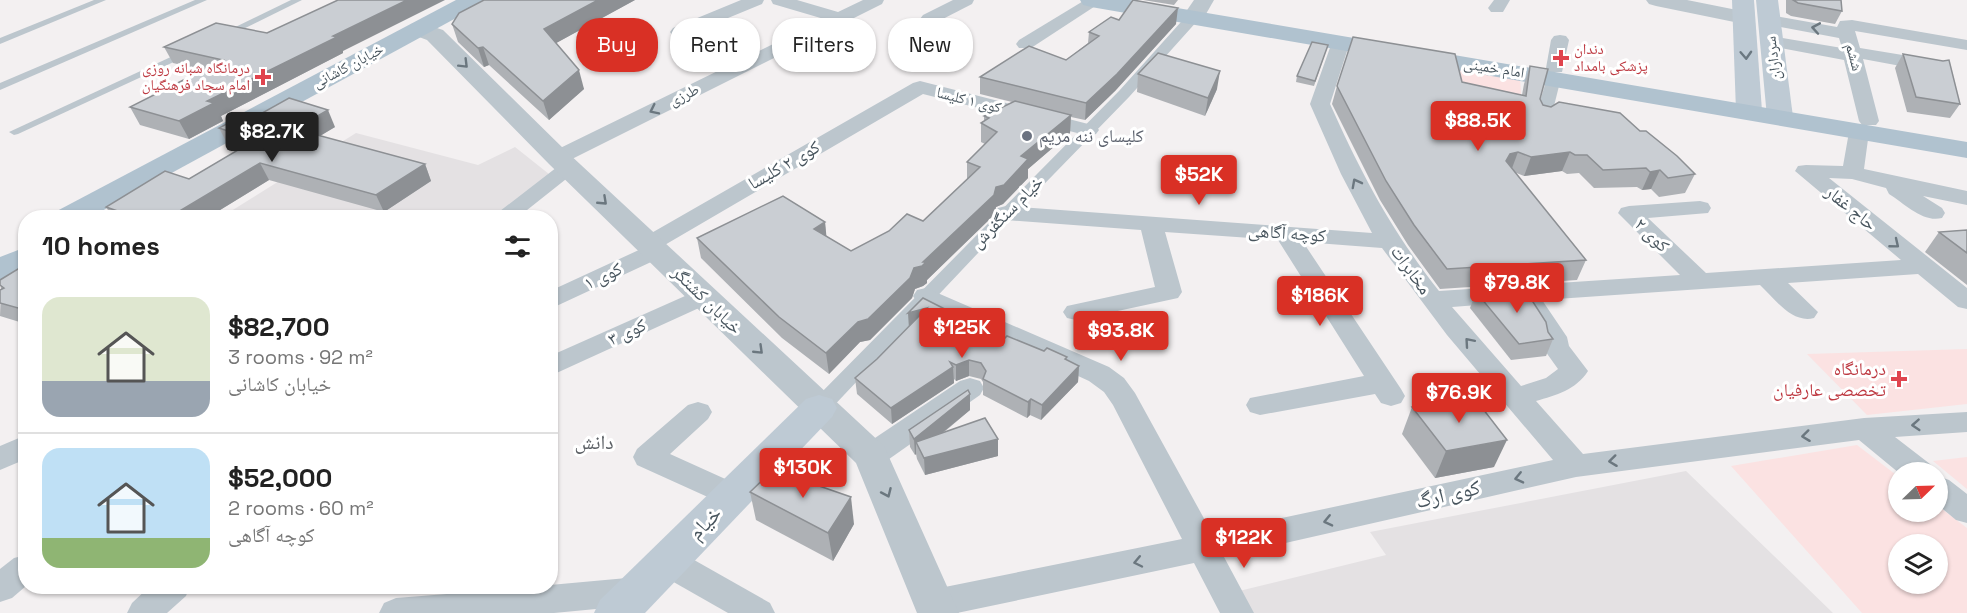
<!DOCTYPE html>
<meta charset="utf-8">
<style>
body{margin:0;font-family:"Space Grotesk","Noto Naskh Arabic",sans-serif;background:#f6f6f6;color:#222;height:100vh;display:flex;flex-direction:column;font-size:22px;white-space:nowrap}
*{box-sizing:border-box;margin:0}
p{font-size:20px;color:#767676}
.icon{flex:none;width:33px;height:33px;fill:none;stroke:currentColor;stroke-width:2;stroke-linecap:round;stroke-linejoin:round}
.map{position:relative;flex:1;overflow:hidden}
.sheet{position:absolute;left:18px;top:210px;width:540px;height:384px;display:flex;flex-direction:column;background:#fff;border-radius:24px;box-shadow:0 2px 4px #0004}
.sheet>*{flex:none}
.top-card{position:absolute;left:576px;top:18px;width:570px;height:54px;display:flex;gap:12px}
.needle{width:39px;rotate:67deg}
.tools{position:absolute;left:1888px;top:462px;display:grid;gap:12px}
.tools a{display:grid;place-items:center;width:60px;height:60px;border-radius:50%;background:#fff;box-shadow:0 2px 4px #0004;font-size:30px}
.price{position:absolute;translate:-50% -51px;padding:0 14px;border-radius:6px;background:#d93025;color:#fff;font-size:20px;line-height:39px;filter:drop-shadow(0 2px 3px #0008)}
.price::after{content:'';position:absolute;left:50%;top:36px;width:18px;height:14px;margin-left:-9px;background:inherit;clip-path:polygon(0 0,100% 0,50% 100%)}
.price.current{background:#222;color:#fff}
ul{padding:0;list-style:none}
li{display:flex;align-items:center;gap:18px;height:150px;padding:0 24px}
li+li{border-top:2px solid #e0e0e0}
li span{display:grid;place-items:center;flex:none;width:168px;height:120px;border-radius:18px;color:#555}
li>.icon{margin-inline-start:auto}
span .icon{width:72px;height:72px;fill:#fffc;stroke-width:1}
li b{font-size:26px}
h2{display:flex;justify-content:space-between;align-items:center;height:72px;padding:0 24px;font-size:26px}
.chip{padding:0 21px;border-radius:24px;background:#fff;box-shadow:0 2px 4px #0004;font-size:21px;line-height:54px}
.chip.current{background:#d93025;color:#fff}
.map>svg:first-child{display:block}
</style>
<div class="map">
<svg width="1967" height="613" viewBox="0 0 1967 613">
<rect width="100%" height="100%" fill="#f3f0f1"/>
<g fill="#e4e1e3">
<path d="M356,133l122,32 37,-18 39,31 -52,39 -282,1z"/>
<path d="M1686,471l147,142h-583l-11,-22 147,-36 -16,-23z"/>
</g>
<g fill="#fbe2e2" fill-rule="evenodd">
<path d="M1449,67l71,11 2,33 -48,-8z"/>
<path d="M1967,349v55l-100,11 -60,-61z"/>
<path d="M1857,445l42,32v35h39v-6l29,22v85h-105l-131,-147zM1899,544h39v40h-39z"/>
<path d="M1967,457v32l-34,-28z"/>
</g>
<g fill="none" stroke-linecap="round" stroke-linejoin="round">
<g fill="#bcc6cd" fill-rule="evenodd">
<path d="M94,0h12l-106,44v-6z"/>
<path d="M195,0h12l-207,90v-7z"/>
<path d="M291,0h11l-75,37 -8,-2z"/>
<path d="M188,49l5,3 -2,2 -173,80 -4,1 -5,-3z"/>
</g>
<g fill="#bcc6cd" fill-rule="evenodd">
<path d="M1194,12l7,4 -2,3 -70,78 -117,120 -185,196 -8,3 -8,-3 -3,-5 3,-5 308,-312 70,-78z"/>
<path d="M1554,74l7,4 -10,40 -8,5 -5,-2 -3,-3 12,-40z"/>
</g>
<g fill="#bcc6cd" fill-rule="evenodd">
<path d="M741,0h23l-2,4 -68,28 53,25 77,-38 -51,-15 -2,-4h26l41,12 25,-12h21l-2,4 -40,20 26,9 3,4 -3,4h-12l-28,-10 -262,131 11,1 3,5 -63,50h-26l70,-54 -11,-1 -3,-5 3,-5 182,-89 -59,-28 -3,-4 3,-4z"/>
<path d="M953,0h21l-2,4 -37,19h-12l-3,-4 3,-4z"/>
<path d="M1085,0l18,1 -72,47h-12l-3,-4 3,-4z"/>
<path d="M1494,0h16l-7,12h-12l-3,-4z"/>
<path d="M1770,15l67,12 3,-6 12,-1 115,20v10l-112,-19 5,17 73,12 7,2 2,4 -2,4 -7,2 -70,-13 16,62 -3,4h-14l-3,-4 -15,-61 -74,-14 -6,-1 -3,-4 3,-4 6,-1 72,12 -3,-10 -75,-14 -3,-4 3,-4z"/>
<path d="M1560,35l6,1 3,4 -7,32h-14l-2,-4 5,-28 3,-4z"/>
<path d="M1341,37l6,1 3,4 -20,62c32,71 61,126 109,187l241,-16 -62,-62 3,-5 8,-2 71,-5 8,2 3,5 -3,5 -60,5 58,55 195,-13 -106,-89 3,-5 8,-1 37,1 6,-34 3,-4 7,-2 7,2 3,4 -5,37 103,22v14l-44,-9 19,12 3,5 -3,5c-19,5 -37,-14 -53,-24l-3,-6 -34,-9 -23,-1 138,110v21l-9,-2 -40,-33 -130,9 30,29 -4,6c-22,6 -39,-19 -54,-33l-218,15 25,37 2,9 19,25c-12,19 -32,24 -52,30l47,53 281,-36 103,-6v20l-72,5 35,27 4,8 -35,1 -40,-33 -283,37 -352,80 30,56h-34l-26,-50 -237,50h-34l-5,-10 5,-10 12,-4 247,-50 -69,-134 -9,-13 -15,-11 -172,-79 -4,-6 4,-6 9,-2 183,79 15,11 11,15 77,140 341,-73 -106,-125 -65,-87 -79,-6 98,147 4,7 -4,7 -10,3 -10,-3 -6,-9 -115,21 -10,-3 -4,-7 4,-7 114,-22 -86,-136 -113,-8 17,60 -4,6 -102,22 -9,-2 -4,-6 4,-6 88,-19 -14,-57 -135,-10 -8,-2 -3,-5 3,-5 8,-2 366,27 -31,-59 -31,-70 22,-62 3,-4zM1517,302l24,36 2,10 15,21 -12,9 -25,8 -69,-79z"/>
<path d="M920,81l176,45 3,4 -3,4 -7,2 -166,-42 -260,152 5,5 -4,5 -114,53v-18l91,-42 -4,-5 4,-5 272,-156z"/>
<path d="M703,288l9,2 4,6 -4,6 -162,74v-20z"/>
<path d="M970,378l10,3 4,7 -4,7 -98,69 -11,3 -11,-3 -4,-8 4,-8 100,-67z"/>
<path d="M698,402l10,3 4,7 -4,7 -38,35 73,33 4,8 -4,8 -11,4 -11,-4 -84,-38 -4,-8 4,-8 51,-44z"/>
<path d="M26,435v24l-26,11v-24z"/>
<path d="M1938,476l11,4 18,14v29l-11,-3 -18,-15z"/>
<path d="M668,548l12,4 90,51 5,10h-47l-72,-41 -4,-10 4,-10z"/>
<path d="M26,555v31l-14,12 -12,4v-33l14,-11z"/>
<path d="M638,577l12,4 5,10 -5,10 -12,4 -84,8h-175l5,-10 12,-5 154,-12v-1z"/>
<path d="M150,586h40l-4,10 -19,17h-40l5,-10z"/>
</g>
<g fill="#bcc6cd" fill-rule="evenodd">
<path d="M1194,0h20l-12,21 -8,1 -8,-1 -3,-5z"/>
<path d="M1646,0h41l65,13 3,5 -3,5 -8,1 -88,-18 -7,-2z"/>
<path d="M419,22l24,8 124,122 317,294 75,167h-42l-61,-150 -307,-299 -122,-124 -16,-6 -3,-5 3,-5z"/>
</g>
<g fill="#becad4" fill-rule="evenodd">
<path d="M1732,0h22l8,111 -4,5 -9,3 -9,-3 -4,-5z"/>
<path d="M1756,0h22l15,117 -4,6 -9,2 -9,-2 -4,-6z"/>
<path d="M819,395l13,4 5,9 -5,9 -187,196h-51l6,-13 206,-201z"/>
</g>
<g fill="#b0c2cf" fill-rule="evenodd">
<path d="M456,0h27l-3,5 -391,213h-38l4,-6z"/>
<path d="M1080,0h50l837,142v16l-876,-151 -8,-2z"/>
<path d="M26,247v22l-26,11v-23z"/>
</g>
</g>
<g fill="#aeb1b5">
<path d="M635,0l-79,43 28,46 -35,31 -60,-55 -5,2 -26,-25 -6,-18z"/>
<path d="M1143,0h35l-4,5z"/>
<path d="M1786,0h55l1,11 -7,13 -44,-8 -5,-3z"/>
<path d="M1119,20l57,4 -61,67 -30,29 -14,-3 -1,16 -42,36v9l-25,26 -7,3 -2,8 -67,65v3l-4,3 -8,3 -3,9 -42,42 -10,2 -31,32 -47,-36 -81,-80 -4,-20 128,-16 1,14 25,15 72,-30 44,-41v-18l18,-18 -4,-2v-19l3,-2v-5l28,-14 -32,-8v-17l86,-17 22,-17 1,-11z"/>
<path d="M1328,45l-14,41 -18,-4 1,-6z"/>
<path d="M164,47l179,4v2l-122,63 2,5 -34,18 -49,-14 -10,-18 73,-37 -30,-7z"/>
<path d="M1903,54l57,50 -10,14 -43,-6 -12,-44z"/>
<path d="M1530,66l10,33 3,6 97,26 55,43 -10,19 -26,4 -8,-8 -9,1 -5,-3 -43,1 -15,-15 -12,1 -5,-3 -38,5 -10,-4 72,88 -9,20 -137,9 -32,-44 -28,-45 -48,-96 5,-18 125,-4 60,13 2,-11z"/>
<path d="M1138,74l79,15 -12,27 -68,-24z"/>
<path d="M335,127l-15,9 105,28 6,17 -47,31 -115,-32 -62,38h-94l-7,-11 83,-28 51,-30 -12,-4 -9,-17z"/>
<path d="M1967,230v55l-42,-33 14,-20z"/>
<path d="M26,264v60l-26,-8 1,-26 -1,-10z"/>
<path d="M1476,292l72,40 5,7 -7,17 -35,4 -41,-52z"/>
<path d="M1004,339l63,18v3l12,6 -1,16 -37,38 -11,-5 -3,3 -44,-23v-13l-2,-3 -12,-3 -13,5 -2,-2v4l-62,41 -35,-30 -2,-16z"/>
<path d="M970,394v16l-27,23 55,23 -73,19 -8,-16 -1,-5 -1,1 -5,-8 -1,-17z"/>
<path d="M1412,407l82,60 -59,11 -33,-44z"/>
<path d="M750,492l104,32 -21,37 -77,-41z"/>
</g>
<g fill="#8d9094">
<path d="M407,0h38l-102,51v2l-122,63 2,5 -34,18 -10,-18 28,-20 126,-65z"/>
<path d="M598,0h37l-86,47 -5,-18z"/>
<path d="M1178,8l-2,16 -61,67 -30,29 1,-17z"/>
<path d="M483,47l6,18 -5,2 -6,-19z"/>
<path d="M579,70l5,19 -35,31 -6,-19z"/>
<path d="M1220,71l-3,18 -12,27 3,-18z"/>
<path d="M328,110l7,17 -32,19 -8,-17z"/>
<path d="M1071,115l-1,18 -42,36v9l-25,26 -7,3 -2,8 -67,65v3l-4,3 -8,3 -3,9 -42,42 -10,2 -31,32 -3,-21 88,-85 9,-6 73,-75 25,-31z"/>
<path d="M1518,152l-7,19 -5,-10 4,-7z"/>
<path d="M1570,152l-8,19 -38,5 7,-19z"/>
<path d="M260,163l9,17 -62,38h-39z"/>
<path d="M425,164l6,17 -47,31 -8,-17z"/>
<path d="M1660,170l-9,19 -9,1 8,-18z"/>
<path d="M825,222l2,20 -13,-13z"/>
<path d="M26,304v15l-8,-11z"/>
<path d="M927,308l-18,21 -1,-16z"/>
<path d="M969,360v16l-13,5v-16z"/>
<path d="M1079,366l-1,16 -37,38 1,-15z"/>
<path d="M953,367l1,16 -62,41 -1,-16z"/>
<path d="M970,394v16l-50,41 -4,-9v12l-1,1 -1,-16z"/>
<path d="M1031,399l-1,16 -3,3 1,-16z"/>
<path d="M998,439v17l-73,19 -1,-17z"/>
<path d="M1507,440l-13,27 -59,11 11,-27z"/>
<path d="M851,497l3,27 -21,37 -5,-28z"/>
</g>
<g fill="#caced3" stroke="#8d9094" stroke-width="1.5">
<path d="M338,0h69l-74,36 4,1 -130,64 7,2 -35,18 -49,-14 93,-47 -59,-13 52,-24 51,10z"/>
<path d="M484,0h114l-54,29 35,41 -36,31 -60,-54 -5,1 -26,-24 7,-11z"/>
<path d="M1133,0l45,8 -61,66 -31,29 -106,-26 49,-31 37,14 33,-24 -10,-4 22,-15 8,3z"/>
<path d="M1793,0h48l1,11 -44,-8z"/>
<path d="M1353,37l102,17 7,28 64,14 4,-30 18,3 -8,30 3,6 8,2 8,-5 61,11 20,18h6l31,25 18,18 -27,4 -8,-8 -10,2 -4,-4 -43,2 -16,-15h-12l-5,-3 -39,5 -13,-5 -8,2 -4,7 80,99 -139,9 -33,-44 -28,-44 -49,-95z"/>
<path d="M1312,42l16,3 -13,36 -18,-5z"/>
<path d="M1158,53l62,18 -12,27 -70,-24z"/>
<path d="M1903,54l40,7 6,-1 11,44 -44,-7z"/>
<path d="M289,98l39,12 -33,19 130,35 -49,31 -116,-32 -92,55h-44l5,-3 -23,-8 59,-36 24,8 66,-39 -36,-12 28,-15 10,3z"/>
<path d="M1015,101l56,14 -50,41 7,3 -24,26 -8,2 -2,8 -71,67h3l-4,4 -8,2 -4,10 -42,41 -10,3 -32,31 -47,-36 -82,-79 86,-42 42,26 -11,7 37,22 38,-20 18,-17 16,7 57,-54 -13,-5 30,-30 -16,-9 8,-5 -5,-2z"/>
<path d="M1967,230v23l-28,-21z"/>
<path d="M26,264v40l-8,4 -18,-5v-13l4,-2 -4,-3v-5z"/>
<path d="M1524,288l22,34 2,10 5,7 -34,5 -43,-52z"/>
<path d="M923,298l81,41 3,-3 37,15 3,-3 20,9 -2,2 14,7 -37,39 -11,-6 -3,3 -45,-23 3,-8 -5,-8 -12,-3 -13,5 -6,-3 3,5 -62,41 -36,-30 22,-19 50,-51 -19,5z"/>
<path d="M968,390l2,4 -56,45 -5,-9z"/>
<path d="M1473,396l34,44 -61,11 -34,-44z"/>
<path d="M985,418l13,21 -74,19 -8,-16z"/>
<path d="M773,470l78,27 -23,36 -78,-41z"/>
</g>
<defs><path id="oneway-chevron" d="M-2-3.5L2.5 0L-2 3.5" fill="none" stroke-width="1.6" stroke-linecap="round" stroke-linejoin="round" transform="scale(1.5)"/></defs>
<g stroke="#6b777f">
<use href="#oneway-chevron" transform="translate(1816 28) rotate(-170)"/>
<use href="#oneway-chevron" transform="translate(464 64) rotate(45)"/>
<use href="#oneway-chevron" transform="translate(654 110) rotate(154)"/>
<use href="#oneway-chevron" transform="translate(1356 183) rotate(-118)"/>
<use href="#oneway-chevron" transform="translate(603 201) rotate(43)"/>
<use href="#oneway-chevron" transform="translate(1895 244) rotate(39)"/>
<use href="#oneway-chevron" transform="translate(1469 342) rotate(-131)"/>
<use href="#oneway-chevron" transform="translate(759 350) rotate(44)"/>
<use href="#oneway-chevron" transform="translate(1916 425) rotate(176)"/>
<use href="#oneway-chevron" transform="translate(1806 436) rotate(173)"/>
<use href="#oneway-chevron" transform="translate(1613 461) rotate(173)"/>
<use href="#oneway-chevron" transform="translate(1519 478) rotate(167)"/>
<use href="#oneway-chevron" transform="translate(887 493) rotate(66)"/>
<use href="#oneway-chevron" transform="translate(1328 521) rotate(167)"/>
<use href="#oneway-chevron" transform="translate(1138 562) rotate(168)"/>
</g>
<use stroke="#6b7881" href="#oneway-chevron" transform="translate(1746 55) rotate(87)"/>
<g fill="#e0444e" stroke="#fff" stroke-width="2">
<path d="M1558 49h6v6h6v6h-6v6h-6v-6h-6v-6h6z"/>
<path d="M260 68h6v6h6v6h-6v6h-6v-6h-6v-6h6z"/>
<path d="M1896 370h6v6h6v6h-6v6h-6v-6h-6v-6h6z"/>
</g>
<circle fill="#6b7280" stroke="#fff" stroke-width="2" cx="1027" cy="136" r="6"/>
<g text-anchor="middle" stroke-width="6" stroke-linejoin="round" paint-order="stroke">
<g font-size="15" fill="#be3a42" stroke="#fff" text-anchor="start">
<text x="1574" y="54">دندان‌<tspan x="1574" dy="17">پزشکی بامداد</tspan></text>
<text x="250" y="73" text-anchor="end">درمانگاه شبانه روزی<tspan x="250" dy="17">امام سجاد فرهنگیان</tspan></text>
</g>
<g font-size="15" fill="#48555e" stroke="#fff">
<text transform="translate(1854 57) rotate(75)" y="5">ششم</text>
<text transform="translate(1773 58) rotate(-97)" y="5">سرداران</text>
<text transform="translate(348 66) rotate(-28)" y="5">خیابان کاشانی</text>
<text transform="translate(1494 68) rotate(9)" y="5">امام خمینی</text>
<text transform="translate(684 95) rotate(-26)" y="5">طرزی</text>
<text transform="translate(969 100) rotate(14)" y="5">کوی ۱ کلیسا</text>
</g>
<g font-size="18" fill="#5b616d" stroke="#fff" text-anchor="start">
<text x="1039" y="142">کلیسای ننه مریم</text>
</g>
<g font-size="18" fill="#48555e" stroke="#fff">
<text transform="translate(784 165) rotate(-30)" y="6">کوی ۲ کلیسا</text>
<text transform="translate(1851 208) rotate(39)" y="6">حاج غفار</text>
<text transform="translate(1007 212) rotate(-45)" y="6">خیام سنگفرش</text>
<text transform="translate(1287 233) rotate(4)" y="6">کوچه آگاهی</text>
<text transform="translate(1652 235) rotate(44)" y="6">کوی ۲</text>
<text transform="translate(1411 270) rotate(54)" y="6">مخابرات</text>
<text transform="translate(603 276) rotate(-26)" y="6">کوی ۱</text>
<text transform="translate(707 300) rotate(44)" y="6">خیابان کشتگر</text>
<text transform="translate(627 332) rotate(-25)" y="6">کوی ۳</text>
</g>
<g font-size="18" fill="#be3a42" stroke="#fff" text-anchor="end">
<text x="1886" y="375">درمانگاه<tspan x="1886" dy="21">تخصصی عارفیان</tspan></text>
</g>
<g font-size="20" fill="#5d6166" stroke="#fff">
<text x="594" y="449">دانش</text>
</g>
<g font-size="21" fill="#48555e" stroke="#fff">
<text transform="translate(1448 494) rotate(-13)" y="7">کوی ارگ</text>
<text transform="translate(705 523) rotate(-46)" y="7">خیام</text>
</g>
</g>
</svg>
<div class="tools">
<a><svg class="needle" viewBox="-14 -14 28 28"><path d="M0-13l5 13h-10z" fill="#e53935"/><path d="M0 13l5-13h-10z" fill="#767676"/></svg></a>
<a><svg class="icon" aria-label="layers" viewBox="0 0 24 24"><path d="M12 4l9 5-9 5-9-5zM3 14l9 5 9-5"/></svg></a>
</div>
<b class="price" style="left:1478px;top:152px">$88.5K</b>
<b class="price current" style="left:272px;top:163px">$82.7K</b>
<b class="price" style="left:1199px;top:206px">$52K</b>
<b class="price" style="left:1517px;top:314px">$79.8K</b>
<b class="price" style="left:1320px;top:327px">$186K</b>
<b class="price" style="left:962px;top:359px">$125K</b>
<b class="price" style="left:1121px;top:362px">$93.8K</b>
<b class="price" style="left:1459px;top:424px">$76.9K</b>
<b class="price" style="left:803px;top:499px">$130K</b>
<b class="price" style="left:1244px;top:569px">$122K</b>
<div class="top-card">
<a class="chip current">Buy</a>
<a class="chip">Rent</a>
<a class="chip">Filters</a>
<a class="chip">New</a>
</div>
<section class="sheet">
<h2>10 homes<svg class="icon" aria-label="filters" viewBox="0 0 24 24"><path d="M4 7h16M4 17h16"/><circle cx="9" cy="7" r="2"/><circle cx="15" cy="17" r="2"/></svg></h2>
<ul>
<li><span style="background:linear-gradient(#dfe7d0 70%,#9aa5b1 0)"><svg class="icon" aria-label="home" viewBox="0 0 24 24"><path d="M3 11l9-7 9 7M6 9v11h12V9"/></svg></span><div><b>$82,700</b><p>3 rooms · 92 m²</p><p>خیابان کاشانی</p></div></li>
<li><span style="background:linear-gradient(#bfe0f5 75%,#8fb573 0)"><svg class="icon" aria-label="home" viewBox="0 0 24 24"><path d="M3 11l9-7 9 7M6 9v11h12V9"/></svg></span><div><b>$52,000</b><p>2 rooms · 60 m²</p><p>کوچه آگاهی</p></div></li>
</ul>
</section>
</div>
